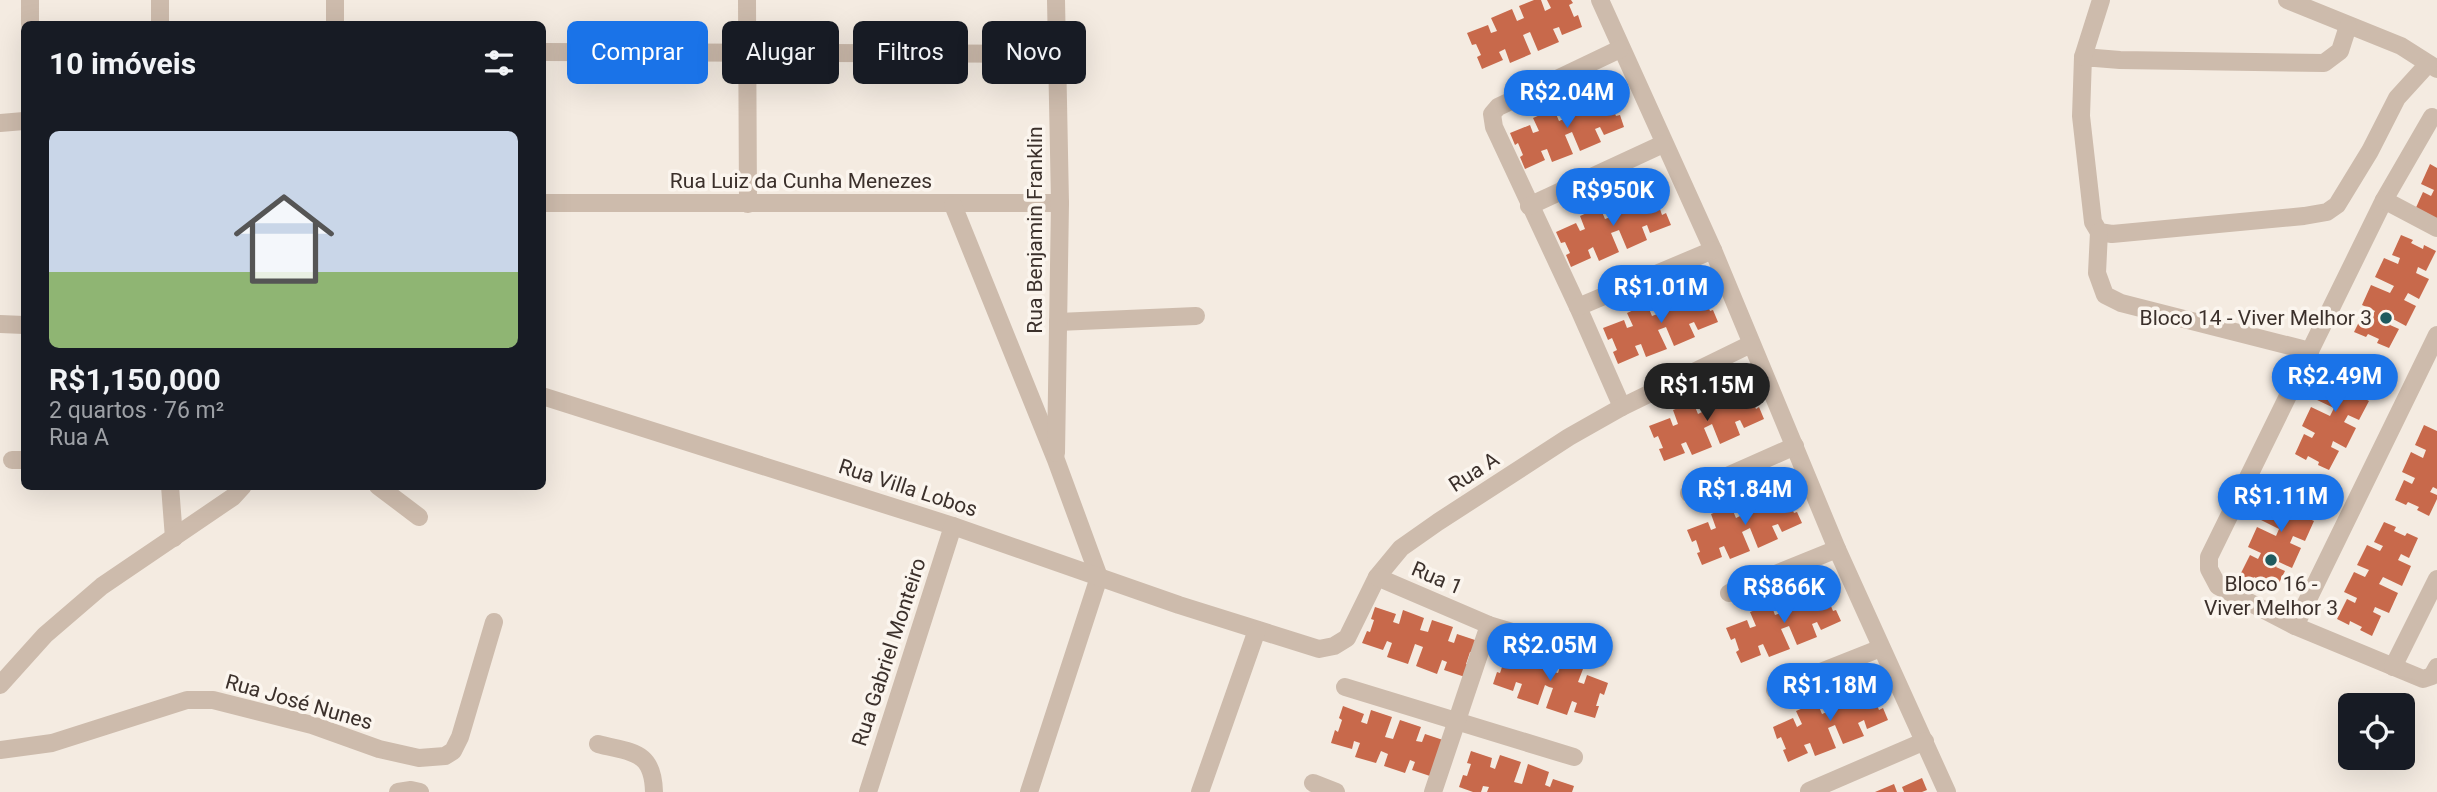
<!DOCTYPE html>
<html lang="pt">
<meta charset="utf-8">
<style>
body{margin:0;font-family:Roboto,sans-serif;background:#242831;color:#f1f3f6;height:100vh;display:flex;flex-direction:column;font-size:26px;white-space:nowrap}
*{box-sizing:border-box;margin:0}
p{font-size:23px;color:#9ea1a6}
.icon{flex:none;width:38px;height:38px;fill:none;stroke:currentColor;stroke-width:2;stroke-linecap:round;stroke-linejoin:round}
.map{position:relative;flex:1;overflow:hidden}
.side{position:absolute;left:21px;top:21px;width:525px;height:469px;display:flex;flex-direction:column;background:#171b24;border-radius:10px;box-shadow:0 7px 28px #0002}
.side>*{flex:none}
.banner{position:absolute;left:567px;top:21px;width:665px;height:63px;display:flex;gap:14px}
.buttons{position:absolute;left:2338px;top:693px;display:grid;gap:14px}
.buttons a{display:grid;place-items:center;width:77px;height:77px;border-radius:10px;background:#171b24;box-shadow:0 7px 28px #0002;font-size:35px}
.price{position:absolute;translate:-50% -60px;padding:0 16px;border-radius:24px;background:#1a73e8;color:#fff;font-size:23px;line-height:46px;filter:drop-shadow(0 2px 4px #0008)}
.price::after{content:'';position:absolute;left:50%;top:42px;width:21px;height:16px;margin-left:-10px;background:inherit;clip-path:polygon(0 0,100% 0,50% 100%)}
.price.current{background:#222;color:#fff}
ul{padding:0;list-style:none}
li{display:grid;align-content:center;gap:14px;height:371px;padding:0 28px}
li span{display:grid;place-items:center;height:217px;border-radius:10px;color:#555}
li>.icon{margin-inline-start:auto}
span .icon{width:126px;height:126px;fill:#fffc;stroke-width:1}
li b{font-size:30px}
h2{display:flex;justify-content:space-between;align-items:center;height:84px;padding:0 28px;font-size:30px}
.pill{padding:0 24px;border-radius:10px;background:#171b24;box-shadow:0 7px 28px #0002;font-size:24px;line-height:63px}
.pill.current{background:#1a73e8;color:#fff}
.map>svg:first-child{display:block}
</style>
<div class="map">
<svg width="2437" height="792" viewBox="0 0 2437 792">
<rect width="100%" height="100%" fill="#f4ebe1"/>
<g fill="#c8694b">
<path d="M1534,0h7l4,11 6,-3 -4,-8h24l2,3 -4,2 5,12 4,-2 4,12 -20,8 -3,-8 -6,2 6,13 -21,9 -8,-19 -7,3 8,19 -21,9 -5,-14 -6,3 4,8 -21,9 -5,-12 4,-2 -5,-11 -4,1 -5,-12 21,-8 3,8 6,-2 -6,-13 21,-9 5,12 7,-3 -5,-12z"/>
<path d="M1610,91l5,12 -4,1 5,12 4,-1 4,12 -20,8 -4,-8 -5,2 6,13 -21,9 -8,-19 -7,3 8,19 -21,8 -5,-13 -6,2 4,9 -20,9 -5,-12 3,-2 -5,-12 -3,2 -5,-12 20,-8 3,8 6,-2 -6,-13 21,-9 5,12 7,-3 -5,-12 21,-9 5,14 6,-3 -4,-8z"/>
<path d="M2430,164l7,4v51l-23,-7 9,-20 8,4 3,-6 -13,-6z"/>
<path d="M1656,190l5,11 -3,2 4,12 4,-2 5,12 -21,8 -3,-8 -5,2 5,13 -20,9 -8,-19 -8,3 8,19 -20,9 -6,-14 -5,3 3,8 -20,9 -5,-12 4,-2 -5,-11 -4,1 -5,-11 20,-9 4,8 5,-2 -5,-13 20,-9 5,12 8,-3 -5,-12 20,-8 6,13 5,-3 -3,-8z"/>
<path d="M2401,235l12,5 -2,3 12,6 1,-4 12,6 -10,20 -8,-4 -2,6 13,6 -10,20 -11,-6 -4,7 12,6 -10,20 -13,-7 -3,6 9,4 -10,19 -12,-5 2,-4 -11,-5 -2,3 -12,-5 10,-20 8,4 3,-5 -13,-6 9,-20 19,8 4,-7 -19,-9 9,-19 14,6 2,-6 -8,-3z"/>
<path d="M1703,286l5,12 -3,1 5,12 3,-1 5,12 -20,8 -4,-8 -5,2 6,13 -21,9 -8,-19 -8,3 9,19 -21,8 -5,-13 -6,2 4,9 -21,9 -5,-12 4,-2 -5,-12 -4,2 -5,-12 21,-8 3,8 6,-2 -6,-13 20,-9 5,12 8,-3 -5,-12 20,-9 6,14 6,-3 -4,-8z"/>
<path d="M2342,357l11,5 -2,4 12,5 2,-3 11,5 -9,20 -9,-4 -2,5 13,7 -10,19 -11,-5 -4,7 12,6 -10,20 -13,-7 -2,6 8,4 -10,19 -11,-5 1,-3 -11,-6 -2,4 -11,-6 9,-20 8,4 3,-5 -13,-7 9,-19 19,9 4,-8 -19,-9 9,-20 13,7 3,-5 -8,-4z"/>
<path d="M1749,384l5,12 -3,1 5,12 3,-2 5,12 -20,9 -4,-8 -5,2 5,13 -20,9 -8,-20 -8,4 8,19 -20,8 -6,-13 -5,2 4,9 -21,8 -5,-12 4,-1 -5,-12 -4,2 -5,-12 21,-8 3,8 5,-2 -5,-14 20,-8 5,12 8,-4 -5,-11 20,-9 6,13 5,-2 -3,-8z"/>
<path d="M2424,425l13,6v58l-4,-2 -3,5 7,3v4l-8,17 -12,-6 2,-3 -11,-5 -2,3 -11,-5 9,-20 8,4 3,-6 -13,-6 9,-20 12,6 3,-8 -11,-5z"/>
<path d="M2287,477l12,6 -2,3 11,6 2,-4 12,6 -10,20 -8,-4 -3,5 13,6 -9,20 -12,-5 -3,7 11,5 -9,20 -13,-6 -3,5 9,4 -10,20 -12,-5 2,-4 -11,-5 -2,3 -12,-5 10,-20 8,4 3,-6 -13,-6 9,-20 19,9 3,-7 -18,-9 9,-20 13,6 3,-5 -9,-4z"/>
<path d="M1787,488l5,12 -3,1 5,12 3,-1 5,11 -20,9 -4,-8 -6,2 6,13 -20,9 -8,-20 -8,4 8,19 -20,8 -6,-13 -5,2 3,9 -20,8 -5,-12 3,-1 -4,-12 -4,2 -5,-12 21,-8 3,8 5,-2 -5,-14 20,-8 5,12 8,-4 -5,-11 20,-9 6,13 5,-2 -3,-8z"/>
<path d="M2384,522l12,5 -2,4 11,5 2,-3 11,5 -9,20 -8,-4 -3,6 13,6 -9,20 -19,-9 -4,7 19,9 -9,20 -14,-6 -2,5 8,4 -9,20 -12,-6 2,-3 -12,-6 -1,4 -12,-6 10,-20 8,4 2,-5 -13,-6 10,-20 11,5 4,-7 -12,-5 10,-20 13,6 3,-5 -9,-4z"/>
<path d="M1826,586l5,12 -3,1 5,12 3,-1 5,11 -20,9 -4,-8 -5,2 5,13 -20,8 -8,-19 -8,3 9,20 -21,8 -6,-13 -5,2 3,9 -20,8 -5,-11 3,-2 -4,-12 -4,2 -5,-12 21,-8 3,8 6,-2 -6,-14 21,-8 4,11 8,-3 -5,-11 20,-9 6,13 5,-2 -3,-8z"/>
<path d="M1375,607l21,7 -3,8 6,2 4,-14 21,8 -4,12 8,2 4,-12 21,7 -5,14 6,2 3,-9 21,7 -4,12 -4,-1 -4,12 3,1 -4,12 -21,-7 3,-8 -5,-2 -5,14 -21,-8 7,-19 -8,-3 -7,20 -21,-7 5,-14 -5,-2 -4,9 -21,-7 5,-12 3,1 4,-12 -3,-1z"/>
<path d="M1505,648l21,7 -3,9 5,1 5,-13 21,7 -4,12 8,2 4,-12 21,8 -5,13 6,2 3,-9 21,8 -4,12 -4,-2 -4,13h3l-4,12 -21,-6 3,-9 -5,-2 -5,14 -21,-7 7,-20 -4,-1 -4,-2 -7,20 -21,-7 5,-14 -6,-2 -3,9 -20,-7 4,-12 3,1 4,-12 -3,-1z"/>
<path d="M1873,685l5,12 -4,1 5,12 4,-2 5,12 -21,9 -3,-9 -6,3 6,13 -21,8 -8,-19 -7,3 8,20 -21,8 -5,-13 -6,2 4,8 -20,9 -5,-12 3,-1 -5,-12 -4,2 -4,-12 20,-9 4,9 5,-3 -6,-13 21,-9 5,12 7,-3 -5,-12 21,-8 5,13 6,-2 -4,-8z"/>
<path d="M1343,706l21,8 -3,8 6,2 4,-14 21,7 -7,20 8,2 7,-19 21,7 -5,14 6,1 3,-8 21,7 -13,36 -21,-7 3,-8 -5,-2 -5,13 -21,-7 4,-12 -7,-3 -5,12 -21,-6 5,-14 -6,-2 -2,8 -21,-6 4,-13 3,2 4,-12 -3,-2z"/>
<path d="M1471,751l21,7 -2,9 5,2 5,-14 21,7 -7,20 8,2 6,-20 21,8 -4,13 5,2 3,-8 21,7 -2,6h-85l2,-5 -6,-1 -2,6h-8l-14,-5 4,-12 4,1 4,-12 -4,-1z"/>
<path d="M1922,778l5,12 -5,2h-18l-2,-5z"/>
<path d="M1894,784l3,8h-22z"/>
</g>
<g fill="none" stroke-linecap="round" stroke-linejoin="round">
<g stroke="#cdbbac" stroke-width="18">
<path d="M30,0v24"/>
<path d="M160,0v24"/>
<path d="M747,0l1,204"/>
<path d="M1600,0l113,250 124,299 110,243"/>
<path d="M2287,0l114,46 36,23"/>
<path d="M335,24v-24"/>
<path d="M2348,26l-8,25 -16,12 -204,-3 -37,-3 -2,59 12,106 6,10 13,2 192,-18 23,-4 10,-7 33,-54 27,-53 31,-34"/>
<path d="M1620,49l-122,58 -6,7 2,13 84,180 44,100"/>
<path d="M542,52l514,2"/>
<path d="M2083,57l18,-57"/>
<path d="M2432,117l-48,83 -175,357v12l9,17 77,40 128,53 9,-3 5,-9"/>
<path d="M0,123l24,-2"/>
<path d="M2384,200l53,28"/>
<path d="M542,203h518"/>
<path d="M953,205l103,255 43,117 -70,215"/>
<path d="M1529,206l134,-62"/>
<path d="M2099,232l-2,41 8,22 16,8 189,48"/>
<path d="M1578,307l135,-57"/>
<path d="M1058,322l138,-6"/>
<path d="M0,324l24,1"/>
<path d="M542,396l411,130 226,79 140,44 15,-3 13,-8 30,-61 24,-29 37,-26 131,-85 53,-30 129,-63"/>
<path d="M1056,453l4,-250 -4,-203"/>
<path d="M12,460h12"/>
<path d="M170,486l4,52"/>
<path d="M378,486l41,31"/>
<path d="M1689,493l106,-47"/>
<path d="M1377,577l112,48 110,33"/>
<path d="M1729,593l108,-44"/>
<path d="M2295,626l142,-291"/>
<path d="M2393,667l44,-88"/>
<path d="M0,685l45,-50 57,-49 131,-89 10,-11"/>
<path d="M1345,687l229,70"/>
<path d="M1775,690l106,-42"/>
<path d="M598,744c34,9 55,6 56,48"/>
<path d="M0,750l52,-7 135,-43h26l99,25 67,24 40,9 26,-2 8,-5 7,-14 34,-115"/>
<path d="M1313,783l23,9"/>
<path d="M1809,791l116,-50"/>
<path d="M398,792l13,-2 9,2"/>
<path d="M868,792l85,-266"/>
<path d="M1200,792l57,-162"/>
<path d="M1433,792l56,-167"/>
</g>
</g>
<g fill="#1f5a5e" stroke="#fbf5ee" stroke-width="2.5">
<circle cx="2386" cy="318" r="7"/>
<circle cx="2271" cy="560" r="7"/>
</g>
<g text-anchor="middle" stroke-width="7" stroke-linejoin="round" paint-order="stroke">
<g font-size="21" fill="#3b302b" stroke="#fbf5ee">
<text x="801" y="188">Rua Luiz da Cunha Menezes</text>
<text transform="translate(1035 230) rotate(-90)" y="7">Rua Benjamin Franklin</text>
<text transform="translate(1474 472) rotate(-33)" y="7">Rua A</text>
<text transform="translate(908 488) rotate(18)" y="7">Rua Villa Lobos</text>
<text transform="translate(1437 578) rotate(23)" y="7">Rua 1</text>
<text transform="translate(889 652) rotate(-72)" y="7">Rua Gabriel Monteiro</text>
<text transform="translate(299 702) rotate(16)" y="7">Rua José Nunes</text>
</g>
<g font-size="21" fill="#3b302b" stroke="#fbf5ee" text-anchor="end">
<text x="2372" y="325">Bloco 14 - Viver Melhor 3</text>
<text x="2271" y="591" text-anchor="middle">Bloco 16 -<tspan x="2271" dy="24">Viver Melhor 3</tspan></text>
</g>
</g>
</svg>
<div class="buttons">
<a><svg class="icon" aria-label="locate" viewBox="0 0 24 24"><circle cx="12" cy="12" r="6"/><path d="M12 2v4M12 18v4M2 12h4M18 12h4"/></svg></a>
</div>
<b class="price" style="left:1567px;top:130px">R$2.04M</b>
<b class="price" style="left:1613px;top:228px">R$950K</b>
<b class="price" style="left:1661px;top:325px">R$1.01M</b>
<b class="price" style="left:2335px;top:414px">R$2.49M</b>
<b class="price current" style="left:1707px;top:423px">R$1.15M</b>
<b class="price" style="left:1745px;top:527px">R$1.84M</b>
<b class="price" style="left:2281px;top:534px">R$1.11M</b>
<b class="price" style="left:1784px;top:625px">R$866K</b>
<b class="price" style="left:1550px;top:683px">R$2.05M</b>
<b class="price" style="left:1830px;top:723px">R$1.18M</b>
<div class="banner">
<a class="pill current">Comprar</a>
<a class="pill">Alugar</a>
<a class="pill">Filtros</a>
<a class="pill">Novo</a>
</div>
<section class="side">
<h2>10 imóveis<svg class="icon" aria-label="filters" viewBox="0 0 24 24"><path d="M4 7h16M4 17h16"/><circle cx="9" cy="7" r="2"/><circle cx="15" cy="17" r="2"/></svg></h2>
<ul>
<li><span style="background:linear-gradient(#c9d6e8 65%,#8fb573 0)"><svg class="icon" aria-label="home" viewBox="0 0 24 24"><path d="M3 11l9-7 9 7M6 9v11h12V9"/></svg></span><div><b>R$1,150,000</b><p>2 quartos · 76 m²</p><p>Rua A</p></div></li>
</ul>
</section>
</div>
